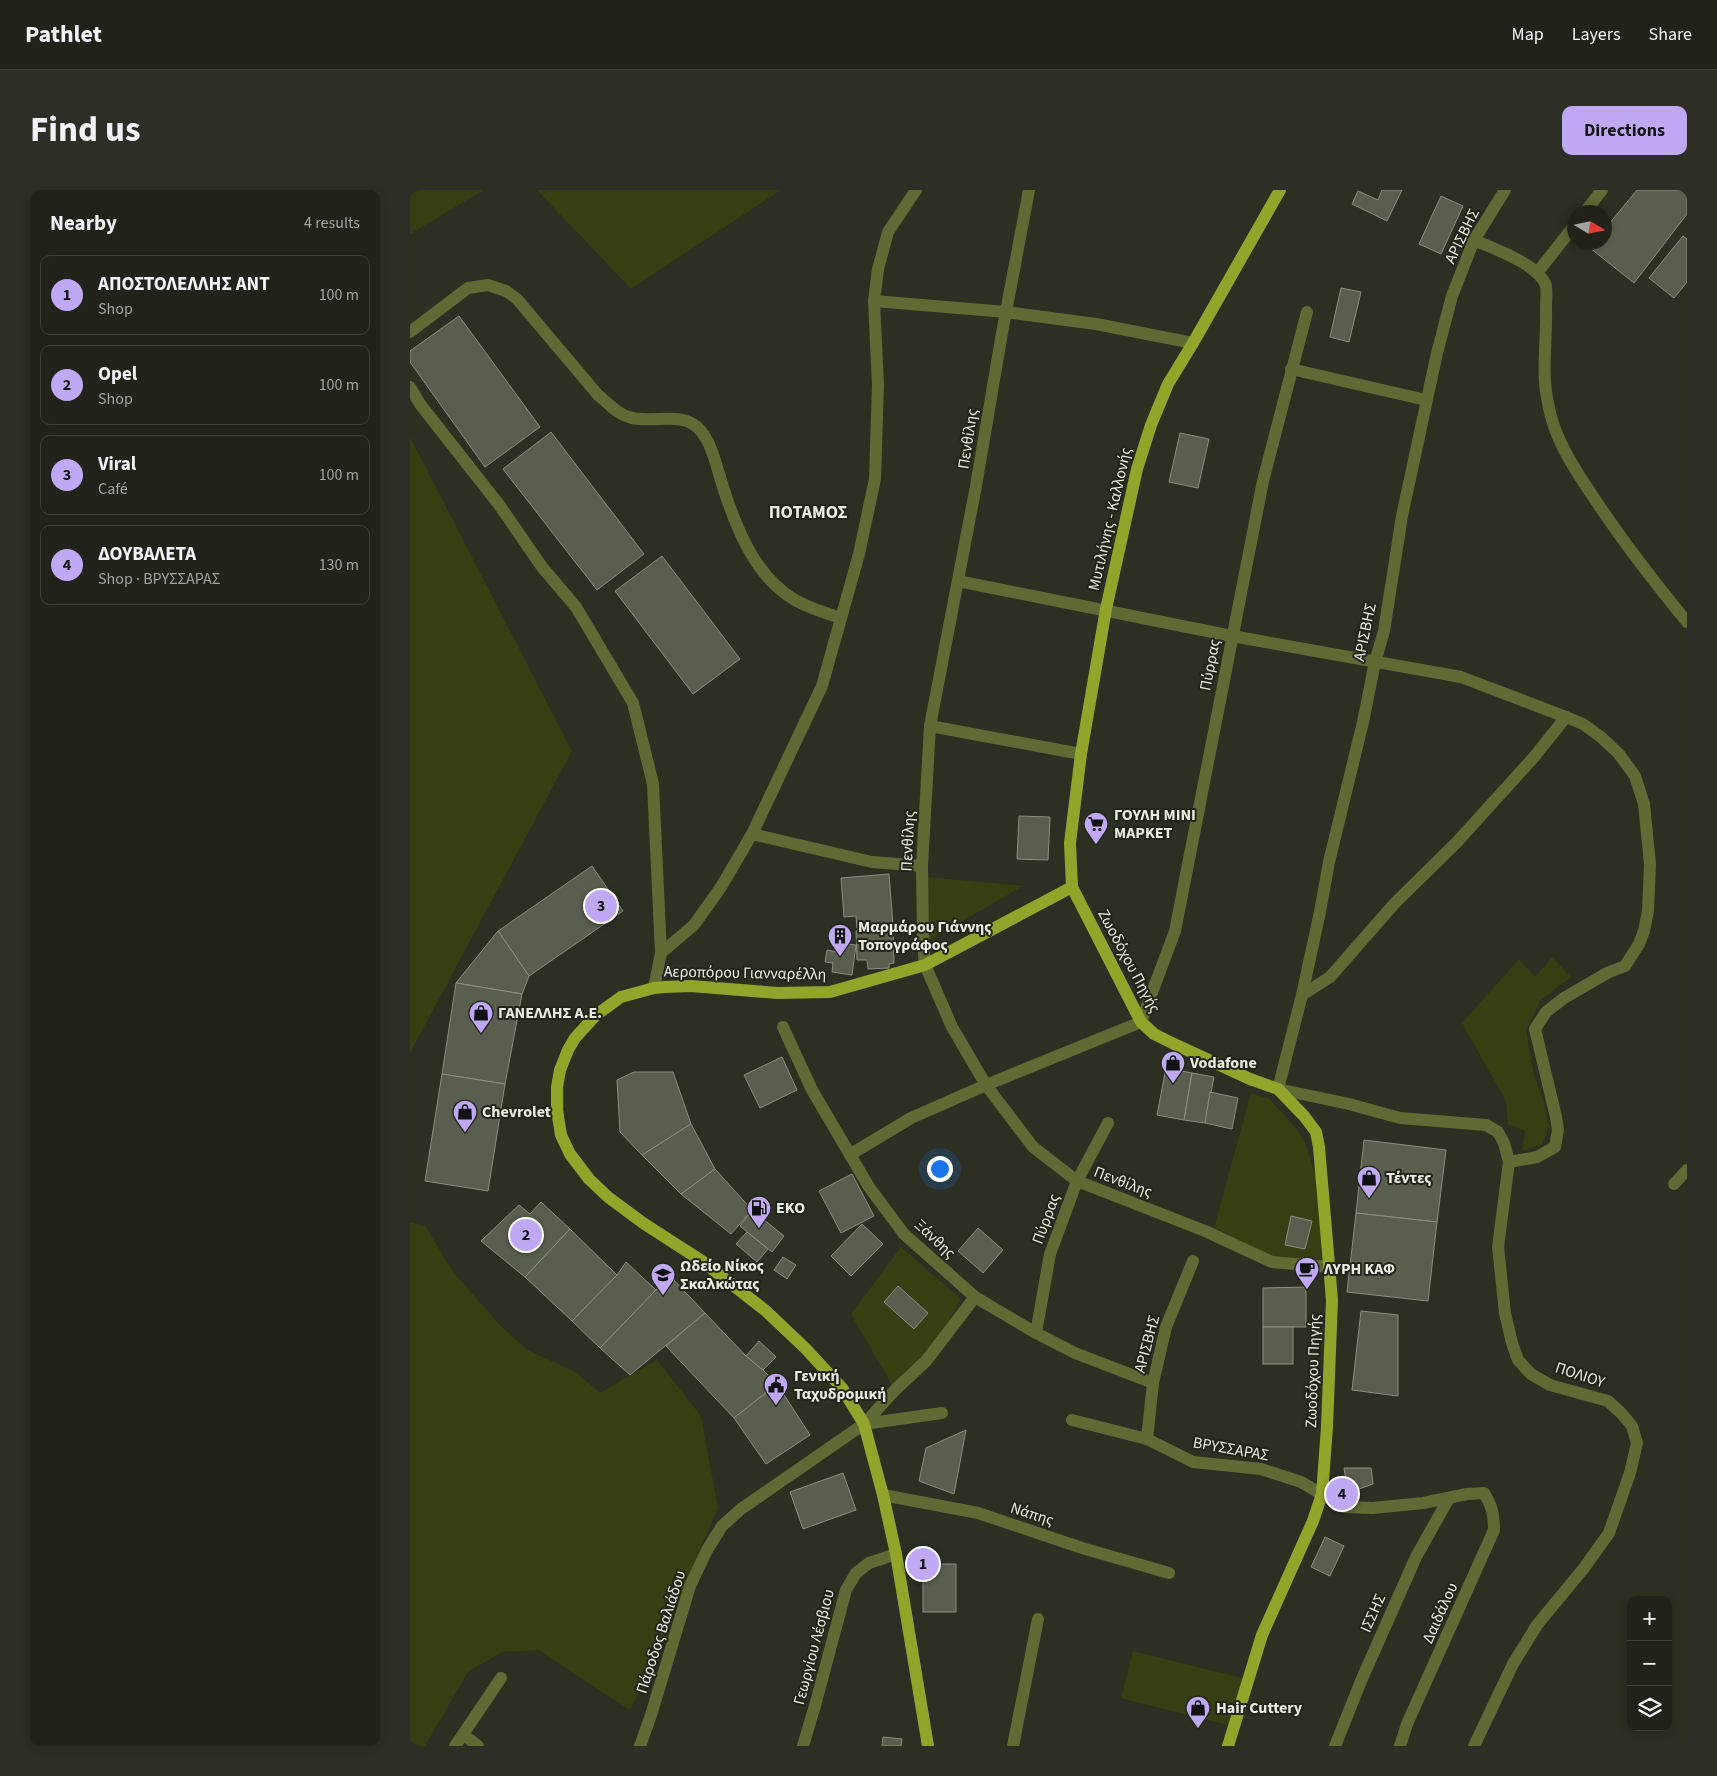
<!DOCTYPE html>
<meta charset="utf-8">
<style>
body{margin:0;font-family:"Source Sans 3",sans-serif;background:#2d2f27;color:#f1f3f6}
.controls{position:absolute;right:15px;bottom:15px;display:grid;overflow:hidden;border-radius:10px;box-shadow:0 2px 8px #0003}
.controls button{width:45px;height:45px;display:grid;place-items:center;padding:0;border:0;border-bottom:1px solid #3e4039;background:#21231a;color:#f1f3f6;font:25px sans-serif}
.compass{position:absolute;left:1157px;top:15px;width:45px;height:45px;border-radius:50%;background:#21231a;box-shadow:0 2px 8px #0003;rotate:100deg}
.you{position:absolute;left:529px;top:978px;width:18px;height:18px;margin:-12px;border:4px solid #fff;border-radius:50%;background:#1a73e8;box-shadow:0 0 0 8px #1a73e833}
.badge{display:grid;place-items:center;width:32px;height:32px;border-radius:50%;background:#bfa9f4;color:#111;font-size:16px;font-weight:700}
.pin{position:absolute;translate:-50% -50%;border:2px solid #fff;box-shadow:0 1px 5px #0006}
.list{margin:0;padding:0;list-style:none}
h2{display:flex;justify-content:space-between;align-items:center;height:65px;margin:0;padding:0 20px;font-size:21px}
h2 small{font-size:16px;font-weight:400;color:#a2a4a2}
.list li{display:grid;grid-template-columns:32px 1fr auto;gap:15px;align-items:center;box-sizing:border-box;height:80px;margin:0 10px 10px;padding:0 10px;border:1px solid #3e4039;border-radius:10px}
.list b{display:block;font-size:19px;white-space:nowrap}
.list p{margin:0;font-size:16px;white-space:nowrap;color:#a2a4a2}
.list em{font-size:16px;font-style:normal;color:#a2a4a2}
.icon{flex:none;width:28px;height:28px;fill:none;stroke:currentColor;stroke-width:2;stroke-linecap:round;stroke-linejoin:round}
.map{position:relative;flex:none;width:1277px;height:1556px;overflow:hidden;border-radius:10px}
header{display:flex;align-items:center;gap:30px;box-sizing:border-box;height:70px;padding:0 25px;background:#21231a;border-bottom:1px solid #3e4039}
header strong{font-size:24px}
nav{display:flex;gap:28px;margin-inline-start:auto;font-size:18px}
.intro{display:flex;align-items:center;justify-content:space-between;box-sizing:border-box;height:120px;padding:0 30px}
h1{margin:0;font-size:35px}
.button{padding:12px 22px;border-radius:10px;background:#bfa9f4;color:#111;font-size:18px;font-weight:700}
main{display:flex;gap:30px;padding:0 30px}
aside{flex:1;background:#21231a;border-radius:10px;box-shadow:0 2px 8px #0003}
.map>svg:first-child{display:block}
</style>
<header>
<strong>Pathlet</strong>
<nav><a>Map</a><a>Layers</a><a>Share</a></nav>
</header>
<div class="intro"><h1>Find us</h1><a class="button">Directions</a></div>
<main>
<aside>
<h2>Nearby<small>4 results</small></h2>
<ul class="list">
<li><span class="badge">1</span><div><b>ΑΠΟΣΤΟΛΕΛΛΗΣ ΑΝΤ</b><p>Shop</p></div><em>100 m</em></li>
<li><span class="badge">2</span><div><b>Opel</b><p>Shop</p></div><em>100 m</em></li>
<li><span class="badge">3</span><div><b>Viral</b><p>Café</p></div><em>100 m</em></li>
<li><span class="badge">4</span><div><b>ΔΟΥΒΑΛΕΤΑ</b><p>Shop · ΒΡΥΣΣΑΡΑΣ</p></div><em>130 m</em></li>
</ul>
</aside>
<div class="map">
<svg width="1277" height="1556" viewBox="0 0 1277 1556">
<rect width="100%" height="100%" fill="#2c2f22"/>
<g fill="#373e11">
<path d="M 0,0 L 74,0 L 0,44 Z"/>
<path d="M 127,0 L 371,0 L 221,99 Z"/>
<path d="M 0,247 L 162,561 L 0,863 Z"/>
<path d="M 517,687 L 613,696 L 518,751 Z"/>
<path d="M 1142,767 L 1161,787 L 1131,810 L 1116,840 L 1124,885 L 1133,910 L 1139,936 L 1132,955 L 1112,961 L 1115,941 L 1098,934 L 1096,911 L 1052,833 L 1109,769 L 1125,787 Z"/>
<path d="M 841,903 L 859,909 L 885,937 L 895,953 L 906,986 L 911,1029 L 912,1073 L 862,1067 L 804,1038 Z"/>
<path d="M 0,1032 L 16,1037 L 43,1082 L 89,1134 L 116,1159 L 167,1183 L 190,1203 L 247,1170 L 291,1226 L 308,1318 L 284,1372 L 237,1489 L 220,1520 L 128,1460 L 92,1462 L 58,1482 L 15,1556 L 0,1556 Z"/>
<path d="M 491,1057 L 551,1109 L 516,1171 L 485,1200 L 441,1124 Z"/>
<path d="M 723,1461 L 833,1488 L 818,1535 L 711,1508 Z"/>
</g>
<g fill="#5a5e4f" stroke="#8c8f80">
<path d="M 972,0 L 992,0 L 977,31 L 942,14 L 948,1 L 968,10 Z"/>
<path d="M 1227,0 L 1277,0 L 1277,24 L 1224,93 L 1180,58 L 1184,52 L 1194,52 L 1194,40 Z"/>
<path d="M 1031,6 L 1053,16 L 1031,64 L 1009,54 Z"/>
<path d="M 1273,46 L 1277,49 L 1277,92 L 1264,108 L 1239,88 Z"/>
<path d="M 931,98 L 951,102 L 939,152 L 920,147 Z"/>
<path d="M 49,126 L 130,237 L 75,277 L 0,172 L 0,161 Z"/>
<path d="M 141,242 L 234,364 L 187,400 L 93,279 Z"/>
<path d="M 770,243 L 799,249 L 788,298 L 759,292 Z"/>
<path d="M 252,366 L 330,469 L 283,504 L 205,401 Z"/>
<path d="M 609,626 L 640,627 L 638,670 L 607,669 Z"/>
<path d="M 182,676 L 213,721 L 119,786 L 88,741 Z"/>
<path d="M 479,684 L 483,735 L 447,738 L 446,726 L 434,727 L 431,688 Z"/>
<path d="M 483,739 L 484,773 L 479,774 L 479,778 L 458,779 L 457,770 L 447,770 L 446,741 Z"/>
<path d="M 88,741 L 119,786 L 112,804 L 46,793 Z"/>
<path d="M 429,753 L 446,755 L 442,785 L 422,782 L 423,773 L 415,772 L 417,760 L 428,762 Z"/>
<path d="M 46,793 L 112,804 L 95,894 L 32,884 Z"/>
<path d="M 372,867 L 387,900 L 350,918 L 334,885 Z"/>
<path d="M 756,878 L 782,883 L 774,930 L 747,925 Z"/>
<path d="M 224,882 L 263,882 L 281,934 L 232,965 L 210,942 L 207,890 Z"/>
<path d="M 782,883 L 804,887 L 795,933 L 774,930 Z"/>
<path d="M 32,884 L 95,894 L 78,1001 L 15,991 Z"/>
<path d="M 800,902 L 828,908 L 822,939 L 795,933 Z"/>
<path d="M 281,934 L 305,979 L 271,1004 L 232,965 Z"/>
<path d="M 954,950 L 1036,960 L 1027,1032 L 946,1023 Z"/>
<path d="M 305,979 L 342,1020 L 321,1044 L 271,1004 Z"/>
<path d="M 442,984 L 464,1026 L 431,1043 L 409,1001 Z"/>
<path d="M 131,1012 L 160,1039 L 115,1087 L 71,1051 L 109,1015 L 120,1024 Z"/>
<path d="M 342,1020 L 374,1046 L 362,1062 L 330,1036 Z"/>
<path d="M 946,1023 L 1027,1032 L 1018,1111 L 937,1102 Z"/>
<path d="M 881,1026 L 902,1031 L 895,1059 L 875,1055 Z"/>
<path d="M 452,1034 L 473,1054 L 441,1086 L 421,1066 Z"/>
<path d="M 568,1038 L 593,1060 L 573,1083 L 548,1061 Z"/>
<path d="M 160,1039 L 207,1085 L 162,1131 L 115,1087 Z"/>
<path d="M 337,1042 L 358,1059 L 347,1072 L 326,1054 Z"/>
<path d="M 373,1067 L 386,1075 L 377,1089 L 364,1080 Z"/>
<path d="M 216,1072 L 246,1100 L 190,1158 L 162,1131 L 207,1085 Z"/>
<path d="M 261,1087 L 295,1123 L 220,1185 L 190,1158 L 246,1100 Z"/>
<path d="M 488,1096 L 518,1123 L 504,1139 L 474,1112 Z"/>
<path d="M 896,1097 L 896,1137 L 853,1137 L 853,1098 Z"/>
<path d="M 951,1121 L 988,1125 L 988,1206 L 942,1200 Z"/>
<path d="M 295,1123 L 336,1166 L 353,1180 L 367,1194 L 324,1228 L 256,1156 Z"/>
<rect x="853" y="1137" width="30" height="37"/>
<path d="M 349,1151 L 366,1167 L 353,1180 L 336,1166 Z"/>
<path d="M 367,1194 L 400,1245 L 356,1274 L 324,1228 Z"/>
<path d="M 556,1240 L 544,1304 L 509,1291 L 516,1258 Z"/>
<path d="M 934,1278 L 961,1278 L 963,1294 L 938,1303 Z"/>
<path d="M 433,1283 L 446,1320 L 393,1339 L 380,1302 Z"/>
<path d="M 915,1347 L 934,1356 L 920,1386 L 901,1377 Z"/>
<rect x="513" y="1374" width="33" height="48"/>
<path d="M 473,1547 L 492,1549 L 491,1556 L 472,1556 Z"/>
</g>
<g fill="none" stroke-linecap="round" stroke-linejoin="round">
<g stroke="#606a35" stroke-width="12">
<path d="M 1175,22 L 1192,0"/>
<path d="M 1127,83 L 1164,36"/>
</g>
<g stroke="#606a35" stroke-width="12">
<path d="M 619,0 L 592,143 L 566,296 L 520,536 L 512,676 L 513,749 L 515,775 L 542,837 L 576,895 L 623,957 L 667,991 L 795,1041 L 862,1072 L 919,1077"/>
<path d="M 1064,50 C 1084,59 1129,74 1136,96 C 1137,103 1136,112 1136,119 C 1137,151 1131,182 1138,213 C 1144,250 1166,281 1186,311 C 1214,353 1245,393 1277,432"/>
<path d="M 464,111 L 596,122 L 686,134 L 783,153"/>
<path d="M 0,142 L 58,98 L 78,95 L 96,101 L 107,109 L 188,205 C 197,212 207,224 219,227 C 241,235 273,219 291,241 C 303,256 307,279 313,297 C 326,338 346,388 385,410 C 399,418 415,423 431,428"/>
<path d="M 881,179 L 1016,210"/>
<path d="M 0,197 L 10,214 L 90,316 L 132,377 L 166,417 L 223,513 L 243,594 L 251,763 L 244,798"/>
<path d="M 548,391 L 822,446 L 1051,487 L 1156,527 L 1173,534 L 1191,547 L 1209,564 L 1225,586 L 1234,614 L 1240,674 L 1238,721 L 1234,741 L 1229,754 L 1215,776 L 1199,782 L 1154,808 L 1136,822 L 1125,839 L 1146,927 L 1148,940 L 1145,957 L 1127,967 L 1099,972"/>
<path d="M 520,536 L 671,564"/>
<path d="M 342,644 L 462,672 L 512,676"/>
<path d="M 251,763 L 284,735 L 311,697 L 342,644 L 412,496 L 449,364 L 465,289 L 468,195 L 464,111 L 468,79 L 478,42 L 506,0"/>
<path d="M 892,805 L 920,787 L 985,713 L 1047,652 L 1124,567 L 1156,527"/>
<path d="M 373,837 L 402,900 L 459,997 L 494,1044 L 565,1107 L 626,1143 L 665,1163 L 743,1193"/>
<path d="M 441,964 L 501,928 L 576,895 L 731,832 L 765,741 L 853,291 L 897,122"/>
<path d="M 1264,994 L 1277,980"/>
<path d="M 626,1143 L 640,1064 L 667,991 L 698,933"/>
<path d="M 662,1230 L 737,1249 L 783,1272 L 851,1279 L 891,1292 L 934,1317 L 963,1318 L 1013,1313 L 1057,1304 L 1074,1303 C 1082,1316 1084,1325 1084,1340 L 997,1534 L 990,1556"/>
<path d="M 454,1234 L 532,1223"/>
<path d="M 737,1249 L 743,1193 L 756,1137 L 783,1071"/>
<path d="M 473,1305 L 568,1323 L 672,1358 L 759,1383"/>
<path d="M 54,1545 L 68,1556"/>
<path d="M 45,1556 L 91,1488"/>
<path d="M 230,1556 L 241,1525 L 280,1396 L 297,1360 L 312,1336 L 331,1319 L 454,1234 L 485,1200 L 516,1171 L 565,1107"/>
<path d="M 393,1556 L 406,1512 L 436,1400 L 446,1383 L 459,1373 L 486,1364"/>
<path d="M 603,1556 L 628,1429"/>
<path d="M 925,1556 L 951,1491 L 1006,1367 L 1039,1308"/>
<path d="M 1064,1556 L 1103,1474 L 1127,1435 L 1174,1378 L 1199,1343 L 1220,1283 L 1227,1253 L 1222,1236 L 1212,1224 L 1198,1211 L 1140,1195 L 1121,1184 L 1108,1170 L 1102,1153 L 1095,1123 L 1088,1057 L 1099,972 L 1094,953 L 1088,942 L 1076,935 L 990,928 L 939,914 L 868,899 L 892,805 L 910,722 L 919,672 L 953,532 L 965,472 L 974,441 L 992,326 L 1027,163 L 1042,106 L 1064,50 L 1095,0"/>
</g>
<g stroke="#93a42a" stroke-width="12">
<path d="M 518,1556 L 486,1364 L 473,1305 L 454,1234 L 432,1198 L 395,1158 L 356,1121 L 292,1071 L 233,1033 L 198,1007 L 179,989 L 160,964 L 151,945 L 147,920 L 147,897 L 150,880 L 158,860 L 165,848 L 186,825 L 211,807 L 244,798 L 255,797 L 281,796 L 368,803 L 420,802 L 515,775 L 662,697"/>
<path d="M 818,1556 L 852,1445 L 903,1331 L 912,1304 L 917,1237 L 922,1110 L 909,957 L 906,942 L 894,926 L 868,899 L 840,889 L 764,854 L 744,844 L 731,832 L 662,697 L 660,653 L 671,564 L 696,419 L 727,279 L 741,235 L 758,194 L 783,153 L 870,0"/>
</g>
</g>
<defs>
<symbol id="supermarket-pin" viewBox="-11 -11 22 30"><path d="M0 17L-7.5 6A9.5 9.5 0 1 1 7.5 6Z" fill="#bfa9f4" stroke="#222518"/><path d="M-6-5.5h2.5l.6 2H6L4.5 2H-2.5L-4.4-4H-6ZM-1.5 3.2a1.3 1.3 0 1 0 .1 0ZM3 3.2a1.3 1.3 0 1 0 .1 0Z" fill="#111"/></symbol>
<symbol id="building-pin" viewBox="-11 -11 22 30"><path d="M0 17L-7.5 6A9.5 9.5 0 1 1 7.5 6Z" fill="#bfa9f4" stroke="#222518"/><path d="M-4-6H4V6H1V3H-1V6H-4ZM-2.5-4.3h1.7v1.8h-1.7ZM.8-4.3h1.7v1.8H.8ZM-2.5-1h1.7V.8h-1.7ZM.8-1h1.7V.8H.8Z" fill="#111"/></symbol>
<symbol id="shop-pin" viewBox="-11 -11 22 30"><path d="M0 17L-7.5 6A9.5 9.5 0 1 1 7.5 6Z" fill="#bfa9f4" stroke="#222518"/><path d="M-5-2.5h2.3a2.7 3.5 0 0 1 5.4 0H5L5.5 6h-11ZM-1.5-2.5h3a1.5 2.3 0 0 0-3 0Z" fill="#111"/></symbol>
<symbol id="fuel-pin" viewBox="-11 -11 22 30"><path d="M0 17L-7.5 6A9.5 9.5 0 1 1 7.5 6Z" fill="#bfa9f4" stroke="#222518"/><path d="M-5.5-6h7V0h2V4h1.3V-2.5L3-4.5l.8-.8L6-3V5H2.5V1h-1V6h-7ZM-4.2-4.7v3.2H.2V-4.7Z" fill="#111"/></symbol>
<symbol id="cafe-pin" viewBox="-11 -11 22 30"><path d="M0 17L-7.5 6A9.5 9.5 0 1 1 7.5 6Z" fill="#bfa9f4" stroke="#222518"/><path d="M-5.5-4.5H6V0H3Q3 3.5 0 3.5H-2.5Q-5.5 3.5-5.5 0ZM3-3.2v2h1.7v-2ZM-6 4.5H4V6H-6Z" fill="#111"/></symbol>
<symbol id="school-pin" viewBox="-11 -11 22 30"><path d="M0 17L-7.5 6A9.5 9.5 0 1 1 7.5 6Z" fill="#bfa9f4" stroke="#222518"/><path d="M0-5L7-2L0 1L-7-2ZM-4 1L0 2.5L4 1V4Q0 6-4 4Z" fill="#111"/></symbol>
<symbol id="civic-pin" viewBox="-11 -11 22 30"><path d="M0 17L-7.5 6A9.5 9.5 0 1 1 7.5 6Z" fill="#bfa9f4" stroke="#222518"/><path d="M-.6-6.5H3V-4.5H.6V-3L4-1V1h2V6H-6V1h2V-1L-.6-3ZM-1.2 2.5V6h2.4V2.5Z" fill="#111"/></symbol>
</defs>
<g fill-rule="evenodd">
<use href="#supermarket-pin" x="672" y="620" width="28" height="38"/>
<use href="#building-pin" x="416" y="732" width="28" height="38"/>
<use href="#shop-pin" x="57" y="809" width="28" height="38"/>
<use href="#shop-pin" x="749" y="859" width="28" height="38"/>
<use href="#shop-pin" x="41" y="908" width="28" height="38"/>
<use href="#shop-pin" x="945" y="974" width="28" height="38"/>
<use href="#fuel-pin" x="335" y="1004" width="28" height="38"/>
<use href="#cafe-pin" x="883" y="1065" width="28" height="38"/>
<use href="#school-pin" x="239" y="1071" width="28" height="38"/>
<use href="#civic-pin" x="352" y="1181" width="28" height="38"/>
<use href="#shop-pin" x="774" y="1504" width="28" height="38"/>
</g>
<g text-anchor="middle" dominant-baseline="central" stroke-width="4" stroke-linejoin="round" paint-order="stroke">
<g font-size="16" fill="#eaece3" stroke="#222518">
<text transform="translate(1052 46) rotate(-64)">ΑΡΙΣΒΗΣ</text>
<text transform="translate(558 249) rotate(-81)">Πενθίλης</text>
<text transform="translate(700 329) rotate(-77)">Μυτιλήνης - Καλλονής</text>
<text transform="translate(955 442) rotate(-78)">ΑΡΙΣΒΗΣ</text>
<text transform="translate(800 475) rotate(-79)">Πύρρας</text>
<text transform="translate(498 651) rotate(-87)">Πενθίλης</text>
<text transform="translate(719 771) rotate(62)">Ζωοδόχου Πηγής</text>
<text transform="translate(335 783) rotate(1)">Αεροπόρου Γιανναρέλλη</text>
<text transform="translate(713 992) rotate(21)">Πενθίλης</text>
<text transform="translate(636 1029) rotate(-70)">Πύρρας</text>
<text transform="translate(525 1049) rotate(43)">Ξάνθης</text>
<text transform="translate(737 1154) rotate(-75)">ΑΡΙΣΒΗΣ</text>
<text transform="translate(903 1181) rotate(-88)">Ζωοδόχου Πηγής</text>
<text transform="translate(1170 1185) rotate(18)">ΠΟΛΙΟΥ</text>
<text transform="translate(821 1259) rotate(10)">ΒΡΥΣΣΑΡΑΣ</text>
<text transform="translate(622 1324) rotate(18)">Νάπης</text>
<text transform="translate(963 1423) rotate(-66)">ΙΣΣΗΣ</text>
<text transform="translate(1030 1423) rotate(-66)">Δαιδάλου</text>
<text transform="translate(251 1442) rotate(-72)">Πάροδος Βαλιάδου</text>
<text transform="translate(404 1457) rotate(-75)">Γεωργίου Λέσβιου</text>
</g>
<g font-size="16" font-weight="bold" fill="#eaece3" stroke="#222518" text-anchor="start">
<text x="704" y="625">ΓΟΥΛΗ ΜΙΝΙ<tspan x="704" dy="18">ΜΑΡΚΕΤ</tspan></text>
<text x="448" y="737">Μαρμάρου Γιάννης<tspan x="448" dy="18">Τοπογράφος</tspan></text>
<text x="88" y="823">ΓΑΝΕΛΛΗΣ Α.Ε.</text>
<text x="780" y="873">Vodafone</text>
<text x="72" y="922">Chevrolet</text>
<text x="976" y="988">Τέντες</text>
<text x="366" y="1018">EKO</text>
<text x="270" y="1076">Ωδείο Νίκος<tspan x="270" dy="18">Σκαλκώτας</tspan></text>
<text x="914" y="1079">ΛΥΡΗ ΚΑΦ</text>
<text x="384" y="1186">Γενική<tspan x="384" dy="18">Ταχυδρομική</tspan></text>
<text x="806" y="1518">Hair Cuttery</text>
</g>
<g font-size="18" font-weight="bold" fill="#eaece3" stroke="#222518">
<text x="398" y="322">ΠΟΤΑΜΟΣ</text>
</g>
</g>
</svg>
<div class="controls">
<button>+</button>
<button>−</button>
<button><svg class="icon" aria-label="layers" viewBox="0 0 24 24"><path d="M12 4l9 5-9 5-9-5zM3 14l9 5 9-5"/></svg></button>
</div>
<svg class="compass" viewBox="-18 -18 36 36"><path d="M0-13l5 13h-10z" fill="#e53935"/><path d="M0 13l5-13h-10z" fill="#a2a4a2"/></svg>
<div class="you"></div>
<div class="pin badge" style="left:513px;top:1374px">1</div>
<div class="pin badge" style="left:116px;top:1045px">2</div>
<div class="pin badge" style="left:191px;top:716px">3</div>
<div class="pin badge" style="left:932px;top:1304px">4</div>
</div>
</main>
